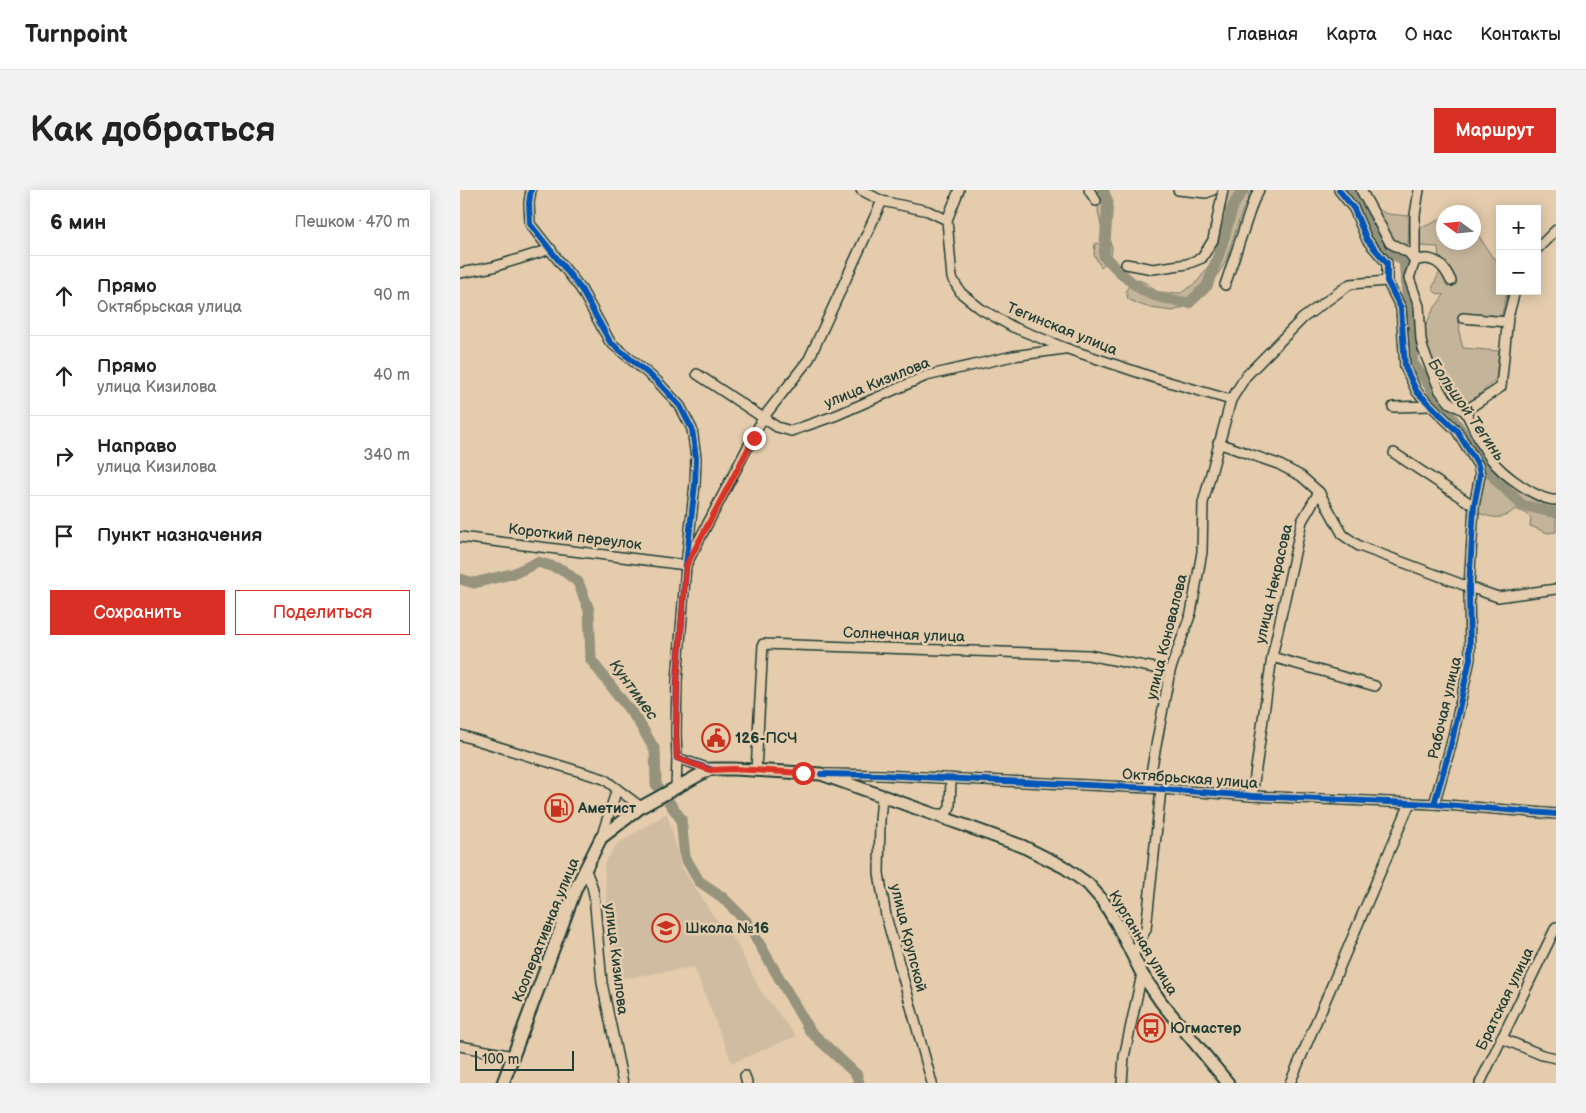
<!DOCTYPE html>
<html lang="ru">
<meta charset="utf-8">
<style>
body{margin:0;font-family:"Balsamiq Sans",sans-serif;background:#f2f2f2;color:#222}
.controls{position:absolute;right:15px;top:15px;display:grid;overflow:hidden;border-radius:0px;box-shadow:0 2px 12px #0003}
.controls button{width:45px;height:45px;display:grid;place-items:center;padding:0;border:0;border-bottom:1px solid #e0e0e0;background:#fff;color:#222;font:25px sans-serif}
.compass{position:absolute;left:976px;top:15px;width:45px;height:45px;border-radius:50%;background:#fff;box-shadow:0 2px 12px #0003;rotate:285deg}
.scale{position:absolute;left:15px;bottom:12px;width:99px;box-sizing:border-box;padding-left:5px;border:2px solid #1f3d34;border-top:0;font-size:14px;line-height:18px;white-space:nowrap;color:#1f3d34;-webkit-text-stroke:4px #e4ccad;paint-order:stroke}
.stop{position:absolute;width:15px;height:15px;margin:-11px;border:4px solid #d93025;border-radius:50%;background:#fff}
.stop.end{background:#d93025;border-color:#fff;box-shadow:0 1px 5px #0008}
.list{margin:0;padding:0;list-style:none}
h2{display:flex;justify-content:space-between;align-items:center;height:65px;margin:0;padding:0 20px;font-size:21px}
h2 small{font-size:16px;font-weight:400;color:#767676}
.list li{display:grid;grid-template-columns:32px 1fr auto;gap:15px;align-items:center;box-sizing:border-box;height:80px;padding:0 20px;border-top:1px solid #e0e0e0}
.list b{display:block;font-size:19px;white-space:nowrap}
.list p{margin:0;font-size:16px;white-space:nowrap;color:#767676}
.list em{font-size:16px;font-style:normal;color:#767676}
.actions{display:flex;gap:10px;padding:15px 20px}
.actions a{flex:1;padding:11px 0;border:1px solid #d93025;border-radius:0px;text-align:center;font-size:18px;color:#d93025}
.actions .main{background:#d93025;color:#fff}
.icon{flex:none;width:28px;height:28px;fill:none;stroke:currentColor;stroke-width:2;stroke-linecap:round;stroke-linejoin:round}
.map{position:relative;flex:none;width:1096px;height:893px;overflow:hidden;border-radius:0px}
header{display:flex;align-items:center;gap:30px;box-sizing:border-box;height:70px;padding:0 25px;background:#fff;border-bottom:1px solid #e0e0e0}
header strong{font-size:24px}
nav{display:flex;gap:28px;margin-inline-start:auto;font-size:18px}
.intro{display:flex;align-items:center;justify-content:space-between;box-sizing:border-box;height:120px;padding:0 30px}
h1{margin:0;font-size:35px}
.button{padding:12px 22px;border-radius:0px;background:#d93025;color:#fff;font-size:18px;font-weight:700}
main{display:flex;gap:30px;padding:0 30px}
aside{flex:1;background:#fff;border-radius:0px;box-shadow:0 2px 12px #0003}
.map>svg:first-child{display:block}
</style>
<header>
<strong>Turnpoint</strong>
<nav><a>Главная</a><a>Карта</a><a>О нас</a><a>Контакты</a></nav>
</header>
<div class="intro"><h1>Как добраться</h1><a class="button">Маршрут</a></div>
<main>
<aside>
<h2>6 мин<small>Пешком · 470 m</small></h2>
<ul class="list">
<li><svg class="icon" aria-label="ahead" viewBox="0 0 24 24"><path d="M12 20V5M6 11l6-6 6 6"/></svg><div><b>Прямо</b><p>Октябрьская улица</p></div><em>90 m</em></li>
<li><svg class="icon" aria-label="ahead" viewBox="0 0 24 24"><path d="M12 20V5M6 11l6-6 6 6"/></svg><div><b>Прямо</b><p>улица Кизилова</p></div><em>40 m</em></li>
<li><svg class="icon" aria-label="right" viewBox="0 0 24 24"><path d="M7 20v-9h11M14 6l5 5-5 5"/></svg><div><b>Направо</b><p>улица Кизилова</p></div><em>340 m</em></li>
<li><svg class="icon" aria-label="arrive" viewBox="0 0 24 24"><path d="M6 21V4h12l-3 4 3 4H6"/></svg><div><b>Пункт назначения</b></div></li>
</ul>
<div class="actions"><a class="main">Сохранить</a><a>Поделиться</a></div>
</aside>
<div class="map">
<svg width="1096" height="893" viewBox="0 0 1096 893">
<rect width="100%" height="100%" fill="#e4ccad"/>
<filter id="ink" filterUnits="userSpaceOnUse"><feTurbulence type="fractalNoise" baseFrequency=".02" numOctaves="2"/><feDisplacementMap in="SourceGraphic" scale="10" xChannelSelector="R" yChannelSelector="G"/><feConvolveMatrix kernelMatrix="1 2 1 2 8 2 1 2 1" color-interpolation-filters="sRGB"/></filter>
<g filter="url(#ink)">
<path fill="#d0bda1" d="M 207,623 L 221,676 L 252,724 L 276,752 L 300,800 L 336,846 L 272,873 L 234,777 L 153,790 L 144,674 L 156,655 Z"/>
<g fill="#c4b49a" stroke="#727867">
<path d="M 637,0 L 648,0 L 646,42 L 652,57 L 651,68 L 641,77 L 634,65 L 635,53 L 640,54 L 643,45 L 638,21 L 639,4 Z"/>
<path d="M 767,0 L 789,0 L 789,9 L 783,19 L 765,73 L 746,103 L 732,114 L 713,121 L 691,118 L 678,114 L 668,109 L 666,101 L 669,95 L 676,89 L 688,94 L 697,102 L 721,103 L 738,91 L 754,68 L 761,64 L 769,48 L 770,36 L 765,21 L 765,13 Z"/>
<path d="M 916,19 L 928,24 L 949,26 L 948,54 L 945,57 L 931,49 Z"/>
<path d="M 983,26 L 984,52 L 1014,52 L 1014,38 L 1032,67 L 1040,72 L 1040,101 L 1048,101 L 1041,127 L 999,124 L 1000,147 L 1003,158 L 1039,161 L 1036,189 L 1010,213 L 998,215 L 985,206 L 966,162 L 964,139 L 973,120 L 984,105 L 976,103 L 972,99 L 980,81 L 978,57 L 961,56 L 958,52 L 958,40 C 967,34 975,34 983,26 Z"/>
<path d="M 1031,270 L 1060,296 L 1096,310 L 1096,342 L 1088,343 L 1070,336 L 1071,328 L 1066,323 L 1055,319 C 1042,331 1034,328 1018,323 L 1014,316 L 1018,275 Z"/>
</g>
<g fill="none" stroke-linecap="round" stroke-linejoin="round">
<g stroke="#96937d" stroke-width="11">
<path d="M 643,0 L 648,12 L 644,66 C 657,79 670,93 686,102 C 699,109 715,110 729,113 L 747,96 L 760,61 L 773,16 L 783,0"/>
<path d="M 890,0 L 904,18 L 923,59 L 944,70 L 953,173 L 1036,290 L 1062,315 L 1096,323"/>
<path d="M 0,389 L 14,393 L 55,383 L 78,372 L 103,380 L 118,392 L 129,420 L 131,470 L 178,531 L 195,560 L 196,594 L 221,629 L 225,667 L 239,691 L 262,707 L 286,731 L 350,841 L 397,885 L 399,893"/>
</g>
<defs>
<g id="minor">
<path d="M 71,0 L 69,13 L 70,34 L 121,99 L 150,152 L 197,191 L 220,216 L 232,239 L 236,268 L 235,294 L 226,375 L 217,491 L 216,543 L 217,568 L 250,579"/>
<path d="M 401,0 L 422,11 L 468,21 L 487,30 L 492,88 L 501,103 L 521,119 L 553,137 L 605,158 L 695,188 L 771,210"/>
<path d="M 629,0 L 636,11"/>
<path d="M 718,0 L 746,3 L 753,0"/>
<path d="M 879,0 L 894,19 L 907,50 L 927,73 L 927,91 L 941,118 L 945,177 L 957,202 L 997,241 L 1018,275 L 1020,285 L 1014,316 L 1009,397 L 1010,469 L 991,555 L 974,614"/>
<path d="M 901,0 L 930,53 L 949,63 L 955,71 L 955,25 L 959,0"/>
<path d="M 487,30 L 499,0"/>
<path d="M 1077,59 L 1096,40"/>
<path d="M 666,74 L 693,79 L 727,74 L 742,68 L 753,50 L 763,0"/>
<path d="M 0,83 L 33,77 L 91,59"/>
<path d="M 991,91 C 984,75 973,64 955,71 L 949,88 L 959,116 L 961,150 L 963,159 L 980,201 L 990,213 L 1005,221 L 1041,197 L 1048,127 L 1055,101"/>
<path d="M 765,95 L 793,12 L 799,0"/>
<path d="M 1003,128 L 1047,132"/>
<path d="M 237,184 L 317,237 L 331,241 L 377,225 L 466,186 L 553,166 L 604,159"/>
<path d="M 933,217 L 971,216"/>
<path d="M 1005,221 C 1013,236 1021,255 1031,269 C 1042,284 1077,310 1096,310"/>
<path d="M 758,253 L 818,274 L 841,286 L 859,302 L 883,345 L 899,356 L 1009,397 L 1038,407 L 1096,399"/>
<path d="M 934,263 L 1014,316"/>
<path d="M 0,347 L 226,375 L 303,228 L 349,169 L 422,11"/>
<path d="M 812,467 L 915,496"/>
<path d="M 0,545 L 144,589 L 181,617"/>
<path d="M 296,581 L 303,454 L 628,465 L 710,481"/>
<path d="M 367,584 L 421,585 L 689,598 L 792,606 L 974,614 L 1096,624"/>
<path d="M 216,598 L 217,568"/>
<path d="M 689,598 L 692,577 L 710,481 L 731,423 L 742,362 L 743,313 L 771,210 L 786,186 L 843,128 L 890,94 L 927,91"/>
<path d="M 792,606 L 812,467 L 842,331 L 859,302"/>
<path d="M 422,607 L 420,630 L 419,683 L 426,726 L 472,893"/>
<path d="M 475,624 L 486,624 L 490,617 L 491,589"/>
<path d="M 141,648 L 157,599"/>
<path d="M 125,678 L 132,696 L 134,705 L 142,793 L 163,893"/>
<path d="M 673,765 L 686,739 L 701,599"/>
<path d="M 1041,848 L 1082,865 L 1096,868"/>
<path d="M 0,856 L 53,866"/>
<path d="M 285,886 L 287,893"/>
<path d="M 662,893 L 664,867 L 682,784"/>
<path d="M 830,893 L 950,613"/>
<path d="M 1020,893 L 1096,737"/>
</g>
<path id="major" d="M 43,893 L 116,698 L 141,648 L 181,617 L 250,579 L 274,579 L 361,584 L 562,656 L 604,677 L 628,694 L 643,711 L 657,734 L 682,784 L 701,812 L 768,893"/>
</defs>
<use href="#minor" stroke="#1f3d34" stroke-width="12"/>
<use href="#major" stroke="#1f3d34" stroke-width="15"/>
<use href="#minor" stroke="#e4ccad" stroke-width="9"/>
<use href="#major" stroke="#e4ccad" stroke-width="11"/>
<defs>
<g id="cycleway">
<path d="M 71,0 L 69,13 L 70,34 L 121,99 L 150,152 L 197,191 L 220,216 L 232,239 L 236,268 L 235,294 L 226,375 L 217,491 L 216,543 L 217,568 L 250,579"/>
<path d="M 879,0 L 894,19 L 907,50 L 927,73 L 927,91 L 941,118 L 945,177 L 957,202 L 997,241 L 1018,275 L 1020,285 L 1014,316 L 1009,397 L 1010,469 L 991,555 L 974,614"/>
<path d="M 361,584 L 421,585 L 689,598 L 792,606 L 974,614 L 1096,624"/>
</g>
</defs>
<use href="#cycleway" stroke="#e4ccad" stroke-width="9"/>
<use href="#cycleway" stroke="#0057b8" stroke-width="6"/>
</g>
</g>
<g fill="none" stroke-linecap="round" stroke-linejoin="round" filter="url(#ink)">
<path stroke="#d93025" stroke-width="6" d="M 294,248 L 226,376 L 217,491 L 216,543 L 217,568 L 250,580 L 274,579 L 343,583"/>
</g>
<defs>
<symbol id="civic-ring" viewBox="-11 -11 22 22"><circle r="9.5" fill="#e4ccad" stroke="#c8321e" stroke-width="1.5"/><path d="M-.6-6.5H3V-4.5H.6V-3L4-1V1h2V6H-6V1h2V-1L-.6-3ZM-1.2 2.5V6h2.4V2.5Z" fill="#c8321e"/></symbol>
<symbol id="fuel-ring" viewBox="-11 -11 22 22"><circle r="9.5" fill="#e4ccad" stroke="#c8321e" stroke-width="1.5"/><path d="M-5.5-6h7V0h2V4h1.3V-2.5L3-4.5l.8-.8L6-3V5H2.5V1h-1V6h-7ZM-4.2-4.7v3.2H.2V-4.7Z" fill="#c8321e"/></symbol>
<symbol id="school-ring" viewBox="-11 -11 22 22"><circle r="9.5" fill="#e4ccad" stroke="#c8321e" stroke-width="1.5"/><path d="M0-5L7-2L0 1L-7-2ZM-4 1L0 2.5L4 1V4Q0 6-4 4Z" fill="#c8321e"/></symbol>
<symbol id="bus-ring" viewBox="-11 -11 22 22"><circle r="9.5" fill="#e4ccad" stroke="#c8321e" stroke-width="1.5"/><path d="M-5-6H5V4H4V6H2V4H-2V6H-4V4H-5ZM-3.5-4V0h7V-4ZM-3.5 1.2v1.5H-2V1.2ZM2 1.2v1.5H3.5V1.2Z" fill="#c8321e"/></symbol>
</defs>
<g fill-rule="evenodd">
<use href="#civic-ring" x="240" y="532" width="32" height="32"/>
<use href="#fuel-ring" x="83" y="602" width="32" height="32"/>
<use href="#school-ring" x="190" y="722" width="32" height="32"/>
<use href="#bus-ring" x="675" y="822" width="32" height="32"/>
</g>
<g text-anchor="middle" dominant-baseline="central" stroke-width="5" stroke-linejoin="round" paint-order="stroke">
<g font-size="15" fill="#1f3d34" stroke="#e4ccad">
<text transform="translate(602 139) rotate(22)">Тегинская улица</text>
<text transform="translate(417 193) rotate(-22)">улица Кизилова</text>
<text transform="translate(115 347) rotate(7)">Короткий переулок</text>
<text transform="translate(814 394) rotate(-77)">улица Некрасова</text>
<text transform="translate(444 445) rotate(2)">Солнечная улица</text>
<text transform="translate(707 447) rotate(-76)">улица Коновалова</text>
<text transform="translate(985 518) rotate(-77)">Рабочая улица</text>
<text transform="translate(730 589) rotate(4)">Октябрьская улица</text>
<text transform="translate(86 740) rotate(-68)">Кооперативная улица</text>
<text transform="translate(448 748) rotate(76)">улица Крупской</text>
<text transform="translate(683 753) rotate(59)">Курганная улица</text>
<text transform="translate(156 769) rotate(83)">улица Кизилова</text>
<text transform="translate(1045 809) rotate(-64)">Братская улица</text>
</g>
<g font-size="15" font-weight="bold" fill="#1f3d34" stroke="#e4ccad" text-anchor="start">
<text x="275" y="548">126-ПСЧ</text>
<text x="118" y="618">Аметист</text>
<text x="225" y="738">Школа №16</text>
<text x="710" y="838">Югмастер</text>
</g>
<g font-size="16" font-style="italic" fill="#2b463b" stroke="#e4ccad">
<text transform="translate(1006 220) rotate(55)">Большой Тегинь</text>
<text transform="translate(173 500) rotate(54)">Кунтимес</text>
</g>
</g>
</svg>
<div class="controls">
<button>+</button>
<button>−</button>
</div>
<svg class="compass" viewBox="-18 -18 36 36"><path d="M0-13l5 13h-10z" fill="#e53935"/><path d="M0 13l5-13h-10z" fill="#767676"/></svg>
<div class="scale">100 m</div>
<div class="stop" style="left:343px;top:583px"></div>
<div class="stop end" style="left:294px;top:248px"></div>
</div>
</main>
